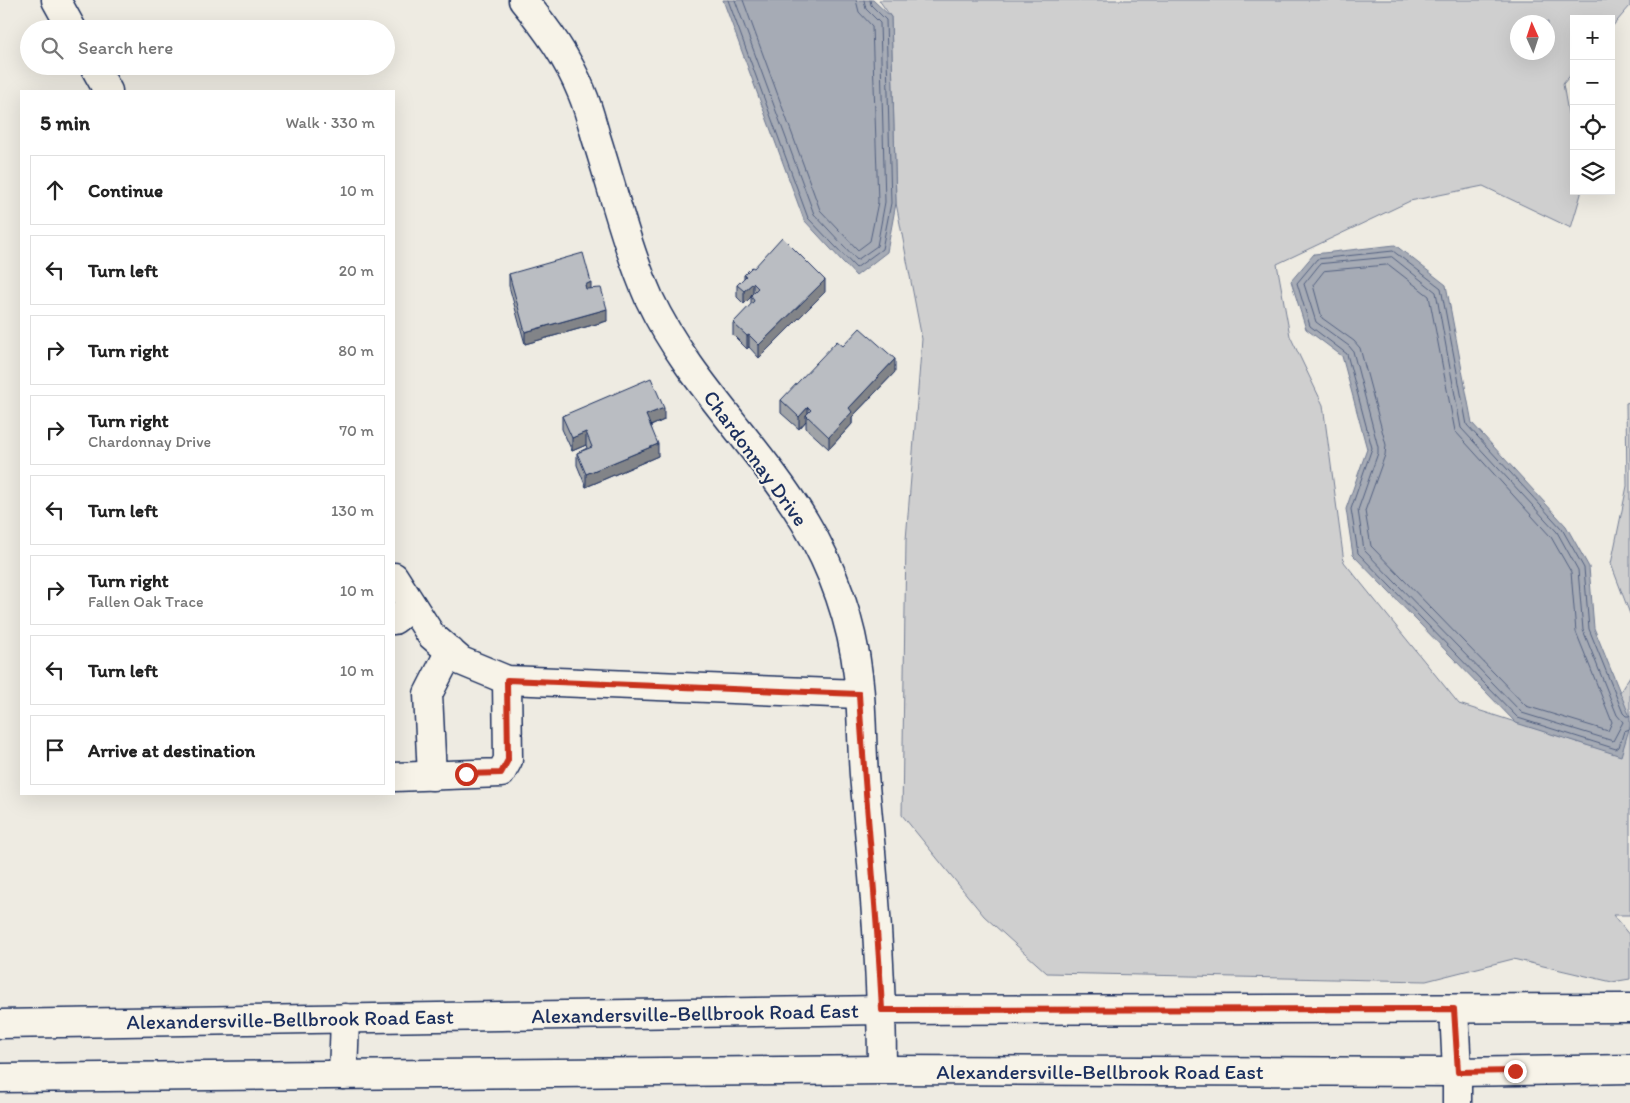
<!DOCTYPE html>
<meta charset="utf-8">
<style>
body{margin:0;font-family:Itim,sans-serif;background:#f6f6f6;color:#222}
.controls{position:absolute;right:15px;top:15px;display:grid;overflow:hidden;border-radius:0px;box-shadow:0 5px 20px #0002}
.controls button{width:45px;height:45px;display:grid;place-items:center;padding:0;border:0;border-bottom:1px solid #e0e0e0;background:#fff;color:#222;font:25px sans-serif}
.compass{position:absolute;left:1510px;top:15px;width:45px;height:45px;border-radius:50%;background:#fff;box-shadow:0 5px 20px #0002;rotate:357deg}
.stop{position:absolute;width:15px;height:15px;margin:-11px;border:4px solid #c8321e;border-radius:50%;background:#fff}
.stop.end{background:#c8321e;border-color:#fff;box-shadow:0 1px 5px #0008}
.list{margin:0;padding:0;list-style:none}
h2{display:flex;justify-content:space-between;align-items:center;height:65px;margin:0;padding:0 20px;font-size:21px}
h2 small{font-size:16px;font-weight:400;color:#767676}
.list li{display:grid;grid-template-columns:32px 1fr auto;gap:15px;align-items:center;box-sizing:border-box;height:70px;margin:0 10px 10px;padding:0 10px;border:1px solid #e0e0e0;border-radius:0px}
.list b{display:block;font-size:19px;white-space:nowrap}
.list p{margin:0;font-size:16px;white-space:nowrap;color:#767676}
.list em{font-size:16px;font-style:normal;color:#767676}
.icon{flex:none;width:28px;height:28px;fill:none;stroke:currentColor;stroke-width:2;stroke-linecap:round;stroke-linejoin:round}
.map{position:relative;flex:none;width:1630px;height:1103px;overflow:hidden}
.search{position:absolute;background:#fff;box-shadow:0 5px 20px #0002;left:20px;top:20px;width:375px;height:55px;display:flex;align-items:center;gap:12px;box-sizing:border-box;padding:0 18px;border-radius:28px;color:#767676;font-size:19px}
.panel{position:absolute;background:#fff;box-shadow:0 5px 20px #0002;left:20px;top:90px;width:375px;height:705px;border-radius:0px}
.map>svg:first-child{display:block}
</style>
<div class="map">
<svg width="1630" height="1103" viewBox="0 0 1630 1103">
<rect width="100%" height="100%" fill="#eeebe2"/>
<filter id="ink" filterUnits="userSpaceOnUse"><feTurbulence type="fractalNoise" baseFrequency=".02" numOctaves="2"/><feDisplacementMap in="SourceGraphic" scale="10" xChannelSelector="R" yChannelSelector="G"/><feConvolveMatrix kernelMatrix="1 2 1 2 8 2 1 2 1" color-interpolation-filters="sRGB"/></filter>
<g filter="url(#ink)">
<g fill="#cfcfcf" stroke="#757f96" fill-rule="evenodd">
<path d="M 879,0 L 1630,0 L 1630,6 L 1611,28 L 1611,19 L 1574,19 L 1574,71 L 1563,84 L 1574,147 L 1574,191 L 1581,191 L 1581,194 L 1571,228 L 1483,186 L 1410,201 L 1277,264 L 1290,336 L 1323,405 L 1344,562 L 1459,704 L 1587,745 L 1630,676 L 1630,915 L 1613,915 L 1630,936 L 1630,979 L 1612,982 L 1513,959 L 1426,981 L 1047,973 L 984,916 L 902,815 L 906,540 L 922,339 L 896,203 L 891,17 ZM 1518,22 L 1548,22 L 1548,52 L 1518,52 Z"/>
<path d="M 1630,402 L 1630,614 L 1611,564 L 1627,486 L 1626,403 Z"/>
</g>
<g fill="#a6abb5" stroke="#6e7992">
<path d="M 723,0 L 873,0 L 891,17 L 896,203 L 887,252 L 856,276 L 804,220 Z"/>
<path d="M 1395,245 L 1446,285 L 1472,423 L 1566,526 L 1589,567 L 1594,628 L 1630,717 L 1630,726 L 1621,756 L 1516,723 L 1353,555 L 1346,509 L 1367,449 L 1342,356 L 1306,329 L 1291,281 L 1314,254 Z"/>
</g>
<g fill="none" stroke-linecap="round" stroke-linejoin="round">
<g stroke="#536181" stroke-width="1">
<path d="M 728,0 L 808,218 L 856,268 L 882,249 L 891,203 L 886,20 L 871,5 L 870,0"/>
<path d="M 735,0 L 814,214 L 857,260 L 877,246 L 885,202 L 880,23 L 866,9 L 864,0"/>
<path d="M 743,0 L 820,210 L 858,250 L 870,241 L 878,202 L 872,26 L 859,12 L 856,0"/>
<path d="M 1392,257 L 1436,292 L 1461,428 L 1557,532 L 1578,570 L 1583,630 L 1617,715 L 1623,722 L 1613,741 L 1522,713 L 1364,550 L 1358,510 L 1378,453 L 1378,447 L 1353,351 L 1349,346 L 1316,322 L 1304,284 L 1320,264 Z"/>
<path d="M 1389,265 L 1429,296 L 1455,431 L 1551,537 L 1571,572 L 1576,632 L 1612,722 L 1608,731 L 1526,706 L 1371,546 L 1365,511 L 1385,455 L 1386,445 L 1360,348 L 1354,341 L 1322,318 L 1313,285 L 1324,271 Z"/>
<path d="M 1630,716 L 1626,716 L 1623,713 L 1589,629 L 1584,568 L 1562,529 L 1467,425 L 1441,288 L 1393,251 L 1317,259 L 1297,283 L 1310,326 L 1347,354 L 1372,448 L 1351,509 L 1358,553 L 1518,718 L 1616,749 L 1619,747 L 1624,731 L 1630,729"/>
</g>
<defs>
<g id="minor">
<path d="M 56,0 L 72,29"/>
<path d="M 523,0 C 547,29 568,58 582,93 C 588,107 592,123 596,137 C 613,190 627,248 649,298 C 688,381 758,444 805,522 C 833,568 852,622 858,675 C 863,712 861,749 865,786 C 874,880 882,975 882,1070"/>
<path d="M 94,66 L 108,91"/>
<path d="M 394,577 L 431,635 L 461,661 L 507,680 L 859,694"/>
<path d="M 394,620 L 412,606"/>
<path d="M 432,776 L 428,694 L 450,651"/>
<path d="M 394,777 L 501,773 L 508,760 L 507,680"/>
<path d="M 1454,1009 L 1457,1072 L 1457,1103"/>
</g>
<g id="major">
<path d="M 0,1024 L 882,1010 L 1630,1008"/>
<path d="M 343,1075 L 345,1018"/>
<path d="M 0,1078 L 882,1070 L 1457,1072 L 1630,1069"/>
</g>
</defs>
<use href="#minor" stroke="#1b2f5e" stroke-width="31"/>
<use href="#major" stroke="#1b2f5e" stroke-width="31"/>
<use href="#minor" stroke="#f7f3e8" stroke-width="28"/>
<use href="#major" stroke="#f7f3e8" stroke-width="28"/>
</g>
<g fill="#a0a3a7" stroke="#1b2f5e">
<path d="M 754,268 L 825,292 L 759,358 L 749,347 L 747,349 L 733,335 L 733,323 L 751,305 L 751,297 L 744,304 L 737,297 L 737,285 L 744,278 L 744,275 Z"/>
<path d="M 509,274 L 591,289 L 607,321 L 525,344 L 509,286 Z"/>
<path d="M 843,346 L 895,372 L 852,417 L 852,424 L 829,449 L 806,428 L 806,421 L 799,429 L 781,413 L 781,400 Z"/>
<path d="M 562,416 L 664,420 L 651,426 L 658,456 L 586,487 L 577,465 L 577,453 L 587,448 L 586,445 L 572,451 L 562,429 Z"/>
</g>
<g fill="#828488" stroke="#1b2f5e">
<path d="M 825,280 L 825,292 L 759,358 L 759,345 Z"/>
<path d="M 591,282 L 591,295 L 585,297 L 585,285 Z"/>
<path d="M 753,283 L 753,296 L 751,295 L 751,297 L 744,304 L 744,291 Z"/>
<path d="M 607,309 L 607,321 L 525,344 L 525,332 Z"/>
<path d="M 749,335 L 749,347 L 747,349 L 747,336 Z"/>
<path d="M 895,359 L 895,372 L 852,417 L 852,424 L 829,449 L 829,437 L 849,408 Z"/>
<path d="M 808,407 L 808,417 L 806,415 L 806,421 L 799,429 L 799,417 Z"/>
<path d="M 664,408 L 664,420 L 646,428 L 646,415 Z"/>
<path d="M 586,432 L 586,445 L 572,451 L 572,438 Z"/>
<path d="M 658,444 L 658,456 L 586,487 L 586,474 Z"/>
</g>
<g fill="#babdc2" stroke="#1b2f5e">
<path d="M 782,237 L 825,280 L 759,345 L 749,335 L 747,336 L 733,323 L 754,301 L 751,295 L 758,288 L 753,283 L 744,291 L 737,285 L 746,276 L 744,275 L 752,267 L 754,268 Z"/>
<path d="M 583,253 L 591,282 L 585,285 L 586,289 L 601,288 L 607,309 L 525,332 L 509,274 Z"/>
<path d="M 860,328 L 895,359 L 849,408 L 852,412 L 829,437 L 806,415 L 811,410 L 808,407 L 799,417 L 781,400 L 837,341 L 843,346 Z"/>
<path d="M 651,378 L 664,408 L 646,415 L 658,444 L 586,474 L 577,453 L 592,447 L 586,432 L 572,438 L 562,416 Z"/>
</g>
</g>
<g fill="none" stroke-linecap="round" stroke-linejoin="round" filter="url(#ink)">
<path stroke="#c8321e" stroke-width="6" d="M 466,774 L 501,773 L 508,760 L 507,680 L 859,694 C 865,800 877,905 882,1010 L 1454,1009 L 1458,1072 L 1515,1071"/>
</g>
<g text-anchor="middle" dominant-baseline="central" stroke-width="4" stroke-linejoin="round" paint-order="stroke">
<g font-size="21" fill="#1b2f5e" stroke="#f7f3e8">
<text transform="translate(756 458) rotate(54)">Chardonnay Drive</text>
<text transform="translate(695 1013) rotate(-1)">Alexandersville-Bellbrook Road East</text>
<text transform="translate(290 1019) rotate(-1)">Alexandersville-Bellbrook Road East</text>
<text x="1100" y="1071">Alexandersville-Bellbrook Road East</text>
</g>
</g>
</svg>
<div class="controls">
<button>+</button>
<button>−</button>
<button><svg class="icon" aria-label="locate" viewBox="0 0 24 24"><circle cx="12" cy="12" r="6"/><path d="M12 2v4M12 18v4M2 12h4M18 12h4"/></svg></button>
<button><svg class="icon" aria-label="layers" viewBox="0 0 24 24"><path d="M12 4l9 5-9 5-9-5zM3 14l9 5 9-5"/></svg></button>
</div>
<svg class="compass" viewBox="-18 -18 36 36"><path d="M0-13l5 13h-10z" fill="#e53935"/><path d="M0 13l5-13h-10z" fill="#767676"/></svg>
<div class="stop" style="left:466px;top:774px"></div>
<div class="stop end" style="left:1515px;top:1071px"></div>
<div class="search"><svg class="icon" aria-label="search" viewBox="0 0 24 24"><circle cx="10" cy="10" r="6"/><path d="M15 15l6 6"/></svg>Search here</div>
<section class="panel">
<h2>5 min<small>Walk · 330 m</small></h2>
<ul class="list">
<li><svg class="icon" aria-label="ahead" viewBox="0 0 24 24"><path d="M12 20V5M6 11l6-6 6 6"/></svg><div><b>Continue</b></div><em>10 m</em></li>
<li><svg class="icon" aria-label="left" viewBox="0 0 24 24"><path d="M17 20v-9H6M10 6l-5 5 5 5"/></svg><div><b>Turn left</b></div><em>20 m</em></li>
<li><svg class="icon" aria-label="right" viewBox="0 0 24 24"><path d="M7 20v-9h11M14 6l5 5-5 5"/></svg><div><b>Turn right</b></div><em>80 m</em></li>
<li><svg class="icon" aria-label="right" viewBox="0 0 24 24"><path d="M7 20v-9h11M14 6l5 5-5 5"/></svg><div><b>Turn right</b><p>Chardonnay Drive</p></div><em>70 m</em></li>
<li><svg class="icon" aria-label="left" viewBox="0 0 24 24"><path d="M17 20v-9H6M10 6l-5 5 5 5"/></svg><div><b>Turn left</b></div><em>130 m</em></li>
<li><svg class="icon" aria-label="right" viewBox="0 0 24 24"><path d="M7 20v-9h11M14 6l5 5-5 5"/></svg><div><b>Turn right</b><p>Fallen Oak Trace</p></div><em>10 m</em></li>
<li><svg class="icon" aria-label="left" viewBox="0 0 24 24"><path d="M17 20v-9H6M10 6l-5 5 5 5"/></svg><div><b>Turn left</b></div><em>10 m</em></li>
<li><svg class="icon" aria-label="arrive" viewBox="0 0 24 24"><path d="M6 21V4h12l-3 4 3 4H6"/></svg><div><b>Arrive at destination</b></div></li>
</ul>
</section>
</div>
